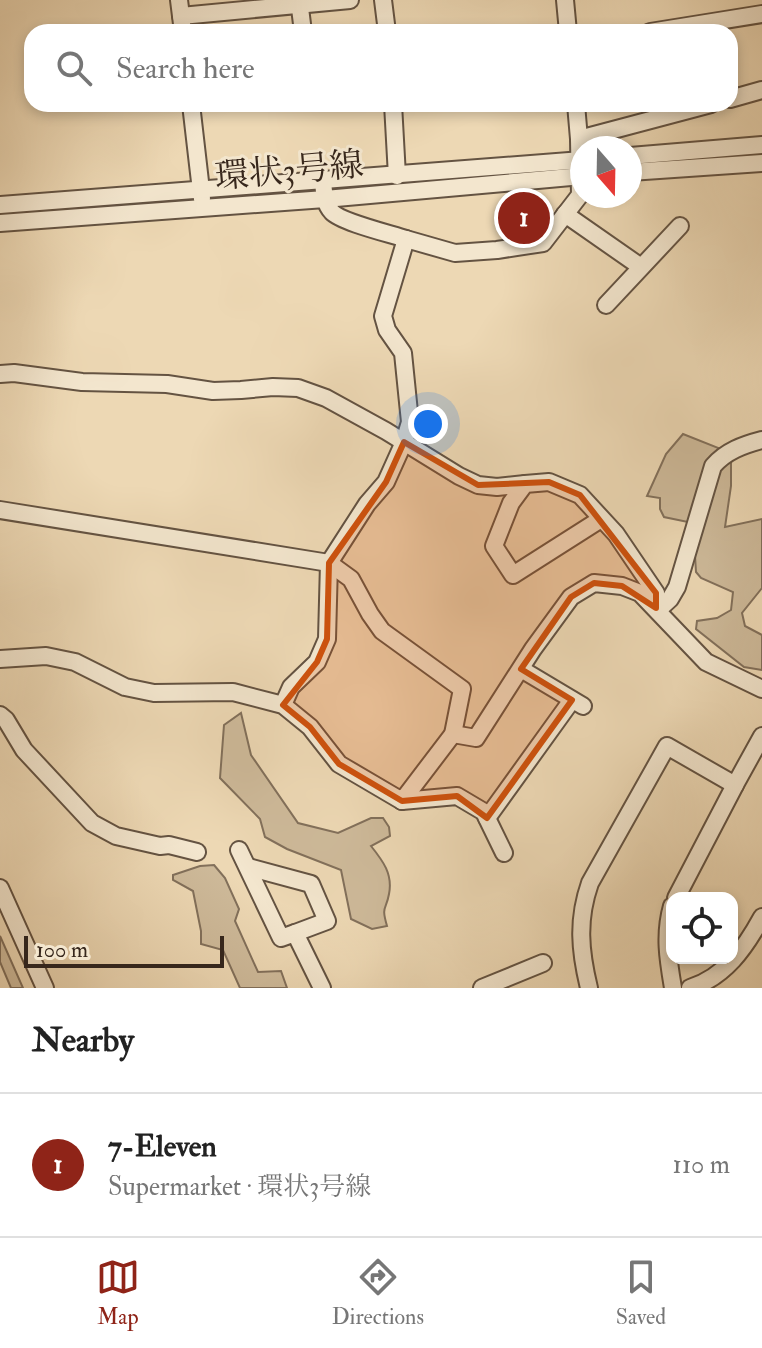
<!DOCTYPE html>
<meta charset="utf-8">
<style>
body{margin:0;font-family:"IM FELL Double Pica","Noto Serif JP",serif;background:#f6f6f6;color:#222}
.controls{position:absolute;right:24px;bottom:24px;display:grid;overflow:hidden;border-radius:16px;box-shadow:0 4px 12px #0003}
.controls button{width:72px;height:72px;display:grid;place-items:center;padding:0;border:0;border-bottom:2px solid #e0e0e0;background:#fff;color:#222;font:40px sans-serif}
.compass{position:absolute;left:570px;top:136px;width:72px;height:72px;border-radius:50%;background:#fff;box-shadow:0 4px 12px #0003;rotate:160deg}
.scale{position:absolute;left:24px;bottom:20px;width:200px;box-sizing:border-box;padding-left:8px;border:4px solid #37271c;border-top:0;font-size:22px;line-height:28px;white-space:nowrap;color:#37271c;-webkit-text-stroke:6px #f3e6ce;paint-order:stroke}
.you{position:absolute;left:428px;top:424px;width:28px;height:28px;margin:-20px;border:6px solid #fff;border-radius:50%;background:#1a73e8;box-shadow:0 0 0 12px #1a73e833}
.badge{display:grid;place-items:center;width:52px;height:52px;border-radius:50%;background:#8f2418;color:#fff;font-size:26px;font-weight:700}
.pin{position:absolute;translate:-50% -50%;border:4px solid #fff;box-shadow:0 2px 8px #0006}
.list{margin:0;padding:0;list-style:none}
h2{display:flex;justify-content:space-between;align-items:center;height:104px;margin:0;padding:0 32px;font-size:34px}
h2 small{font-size:26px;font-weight:400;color:#767676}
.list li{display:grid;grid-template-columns:52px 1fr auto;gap:24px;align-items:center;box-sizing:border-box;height:144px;padding:0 32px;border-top:2px solid #e0e0e0}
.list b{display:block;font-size:30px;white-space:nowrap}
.list p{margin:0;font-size:26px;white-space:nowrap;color:#767676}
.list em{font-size:26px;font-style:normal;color:#767676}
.icon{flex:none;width:44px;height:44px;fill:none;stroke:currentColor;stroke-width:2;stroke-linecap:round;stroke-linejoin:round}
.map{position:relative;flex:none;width:762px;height:988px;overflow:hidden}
.search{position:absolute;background:#fff;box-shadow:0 4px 12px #0003;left:24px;right:24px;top:24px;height:88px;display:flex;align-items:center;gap:20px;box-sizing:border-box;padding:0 28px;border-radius:24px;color:#767676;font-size:30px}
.sheet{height:248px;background:#fff}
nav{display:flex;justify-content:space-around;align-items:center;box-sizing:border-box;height:112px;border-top:2px solid #e0e0e0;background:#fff;font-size:22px;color:#767676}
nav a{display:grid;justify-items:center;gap:4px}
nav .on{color:#8f2418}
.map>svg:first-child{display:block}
</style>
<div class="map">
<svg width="762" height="988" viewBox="0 0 762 988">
<rect width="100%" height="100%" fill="#edd8b4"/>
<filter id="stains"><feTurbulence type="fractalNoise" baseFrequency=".0025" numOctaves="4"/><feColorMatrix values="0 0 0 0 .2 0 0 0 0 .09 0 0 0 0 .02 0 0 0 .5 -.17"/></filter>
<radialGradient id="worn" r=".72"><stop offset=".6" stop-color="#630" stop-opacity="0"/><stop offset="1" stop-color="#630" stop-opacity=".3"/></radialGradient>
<g fill="#ceba9a" stroke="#82705b" stroke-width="2">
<path d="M 683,434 L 721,449 L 731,457 L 731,486 L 725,527 L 762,519 L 762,588 L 742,613 L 745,626 L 762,635 L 762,670 L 744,667 L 696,629 L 697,621 L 717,618 L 731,610 L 733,592 L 701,578 L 696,572 L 693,523 L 664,517 L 660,509 L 660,498 L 647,496 L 666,454 Z"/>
<path d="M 241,713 L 251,755 L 298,823 L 338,833 L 371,818 L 383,818 L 389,827 L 390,836 L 371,846 C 383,861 393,874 389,894 C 386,911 381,905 387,926 L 372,929 L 351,919 L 341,870 L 287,849 L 265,837 L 260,819 L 220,778 L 224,725 Z"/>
<path d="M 214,865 L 225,878 L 239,909 L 235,921 L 258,972 L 281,971 L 287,988 L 240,988 L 223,950 L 201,944 L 201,931 L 193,891 L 173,880 L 173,875 L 200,866 Z"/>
<path d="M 0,936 L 23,988 L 11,988 L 0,962 Z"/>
</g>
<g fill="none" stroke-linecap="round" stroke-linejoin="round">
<defs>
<g id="minor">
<path d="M 179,0 L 183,32"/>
<path d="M 299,0 L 303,32"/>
<path d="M 383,0 L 387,32"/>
<path d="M 565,0 L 568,32"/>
<path d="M 181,16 L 350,0"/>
<path d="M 650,32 L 762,14"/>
<path d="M 730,99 L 762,90"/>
<path d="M 191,104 L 202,199"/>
<path d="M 393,104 L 397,176"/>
<path d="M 579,139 L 711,104"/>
<path d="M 630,156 L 762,145"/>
<path d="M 630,172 L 762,163"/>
<path d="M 0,205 L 582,160"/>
<path d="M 565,214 L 641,267"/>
<path d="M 0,223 L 325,199 L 582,176"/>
<path d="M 406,239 L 455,253 L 497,250 L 543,243 L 580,195 L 579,139 L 576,104"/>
<path d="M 606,305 L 680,226"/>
<path d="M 0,374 L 14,373 L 82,382 L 167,384 L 213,391 L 241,390 L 273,387 L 298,388 L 326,398 L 386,431 L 459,476 L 478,485 L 497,487 L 525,484"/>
<path d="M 0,510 L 329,563 L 351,579 L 370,614 L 382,631 L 462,689 L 453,734 L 402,801 L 339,764 L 310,727 L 283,705 L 233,692 L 154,693 L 125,687 L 75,662 L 46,656 L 0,659"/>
<path d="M 601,519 L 513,575 L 494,546 L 511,503 L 525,484 L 549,482 L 580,495 L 616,534 L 656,593 L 656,608"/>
<path d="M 658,610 L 670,599 L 677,587 L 713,466 C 726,451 743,445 762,440"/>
<path d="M 521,669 L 583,706"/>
<path d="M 283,705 L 291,687 L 317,662 L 327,639 L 329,563 L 367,504 L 386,482 L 404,442 L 410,422 L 403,353 L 387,330 L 383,316 L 406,239 C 391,234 341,222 332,212 C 324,204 324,191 323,181"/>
<path d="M 0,715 L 6,720 L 24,750 L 92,823 L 116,836 L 160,846 L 169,845 L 197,852"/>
<path d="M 453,734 L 476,738 L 533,649 L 571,597 L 594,583 L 622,586 L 640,593 L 706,662 L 762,689"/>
<path d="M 402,801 L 457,796 L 484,812 L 504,853"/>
<path d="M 487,818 L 572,700"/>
<path d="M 239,850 L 281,938 L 295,933 L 322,988"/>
<path d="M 248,867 L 311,884 L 327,921 L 295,933"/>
<path d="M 0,888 L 45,988"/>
<path d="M 676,898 L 735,785"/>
<path d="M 672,906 C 664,934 668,959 673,988"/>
<path d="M 482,988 L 543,963"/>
<path d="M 589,988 C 580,951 577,920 590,883 L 667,746 L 735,785 L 762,736"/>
<path d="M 690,988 C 725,977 745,948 762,917"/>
</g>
</defs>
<use href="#minor" stroke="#645342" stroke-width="20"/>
<use href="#minor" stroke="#f3e6ce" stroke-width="16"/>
</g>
<path fill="#cd520e" fill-opacity="0.2" stroke="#cd520e" stroke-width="6" stroke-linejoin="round" d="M 404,442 L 478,485 L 549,482 L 580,495 L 656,593 L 656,608 L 622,586 L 594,583 L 571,597 L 521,669 L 572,700 L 487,818 L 457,796 L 402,801 L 339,764 L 310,727 L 283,705 L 317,662 L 327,639 L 329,563 L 386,482 Z"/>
<g text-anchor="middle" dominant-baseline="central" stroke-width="6" stroke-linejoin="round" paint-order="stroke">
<g font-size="34" fill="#37271c" stroke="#f3e6ce">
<text transform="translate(289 171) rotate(-5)">環状3号線</text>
</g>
</g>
<rect width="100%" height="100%" filter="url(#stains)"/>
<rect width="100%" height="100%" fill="url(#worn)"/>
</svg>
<div class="controls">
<button><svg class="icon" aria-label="locate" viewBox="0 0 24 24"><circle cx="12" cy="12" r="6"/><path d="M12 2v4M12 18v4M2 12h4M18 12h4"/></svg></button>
</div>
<svg class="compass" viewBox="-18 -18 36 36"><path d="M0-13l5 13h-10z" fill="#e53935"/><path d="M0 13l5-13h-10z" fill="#767676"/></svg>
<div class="scale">100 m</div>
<div class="you"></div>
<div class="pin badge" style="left:524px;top:218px">1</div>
<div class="search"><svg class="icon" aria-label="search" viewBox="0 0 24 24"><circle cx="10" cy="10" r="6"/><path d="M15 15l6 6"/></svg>Search here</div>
</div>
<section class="sheet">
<h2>Nearby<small></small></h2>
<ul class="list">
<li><span class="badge">1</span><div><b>7-Eleven</b><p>Supermarket · 環状3号線</p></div><em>110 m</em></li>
</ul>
</section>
<nav>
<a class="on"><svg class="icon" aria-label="map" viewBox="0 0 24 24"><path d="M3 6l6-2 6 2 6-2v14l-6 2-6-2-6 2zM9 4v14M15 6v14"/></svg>Map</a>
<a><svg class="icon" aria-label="directions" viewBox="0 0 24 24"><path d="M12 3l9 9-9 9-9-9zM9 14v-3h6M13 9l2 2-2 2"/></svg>Directions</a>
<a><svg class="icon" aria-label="saved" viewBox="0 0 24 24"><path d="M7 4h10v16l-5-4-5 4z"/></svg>Saved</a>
</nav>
